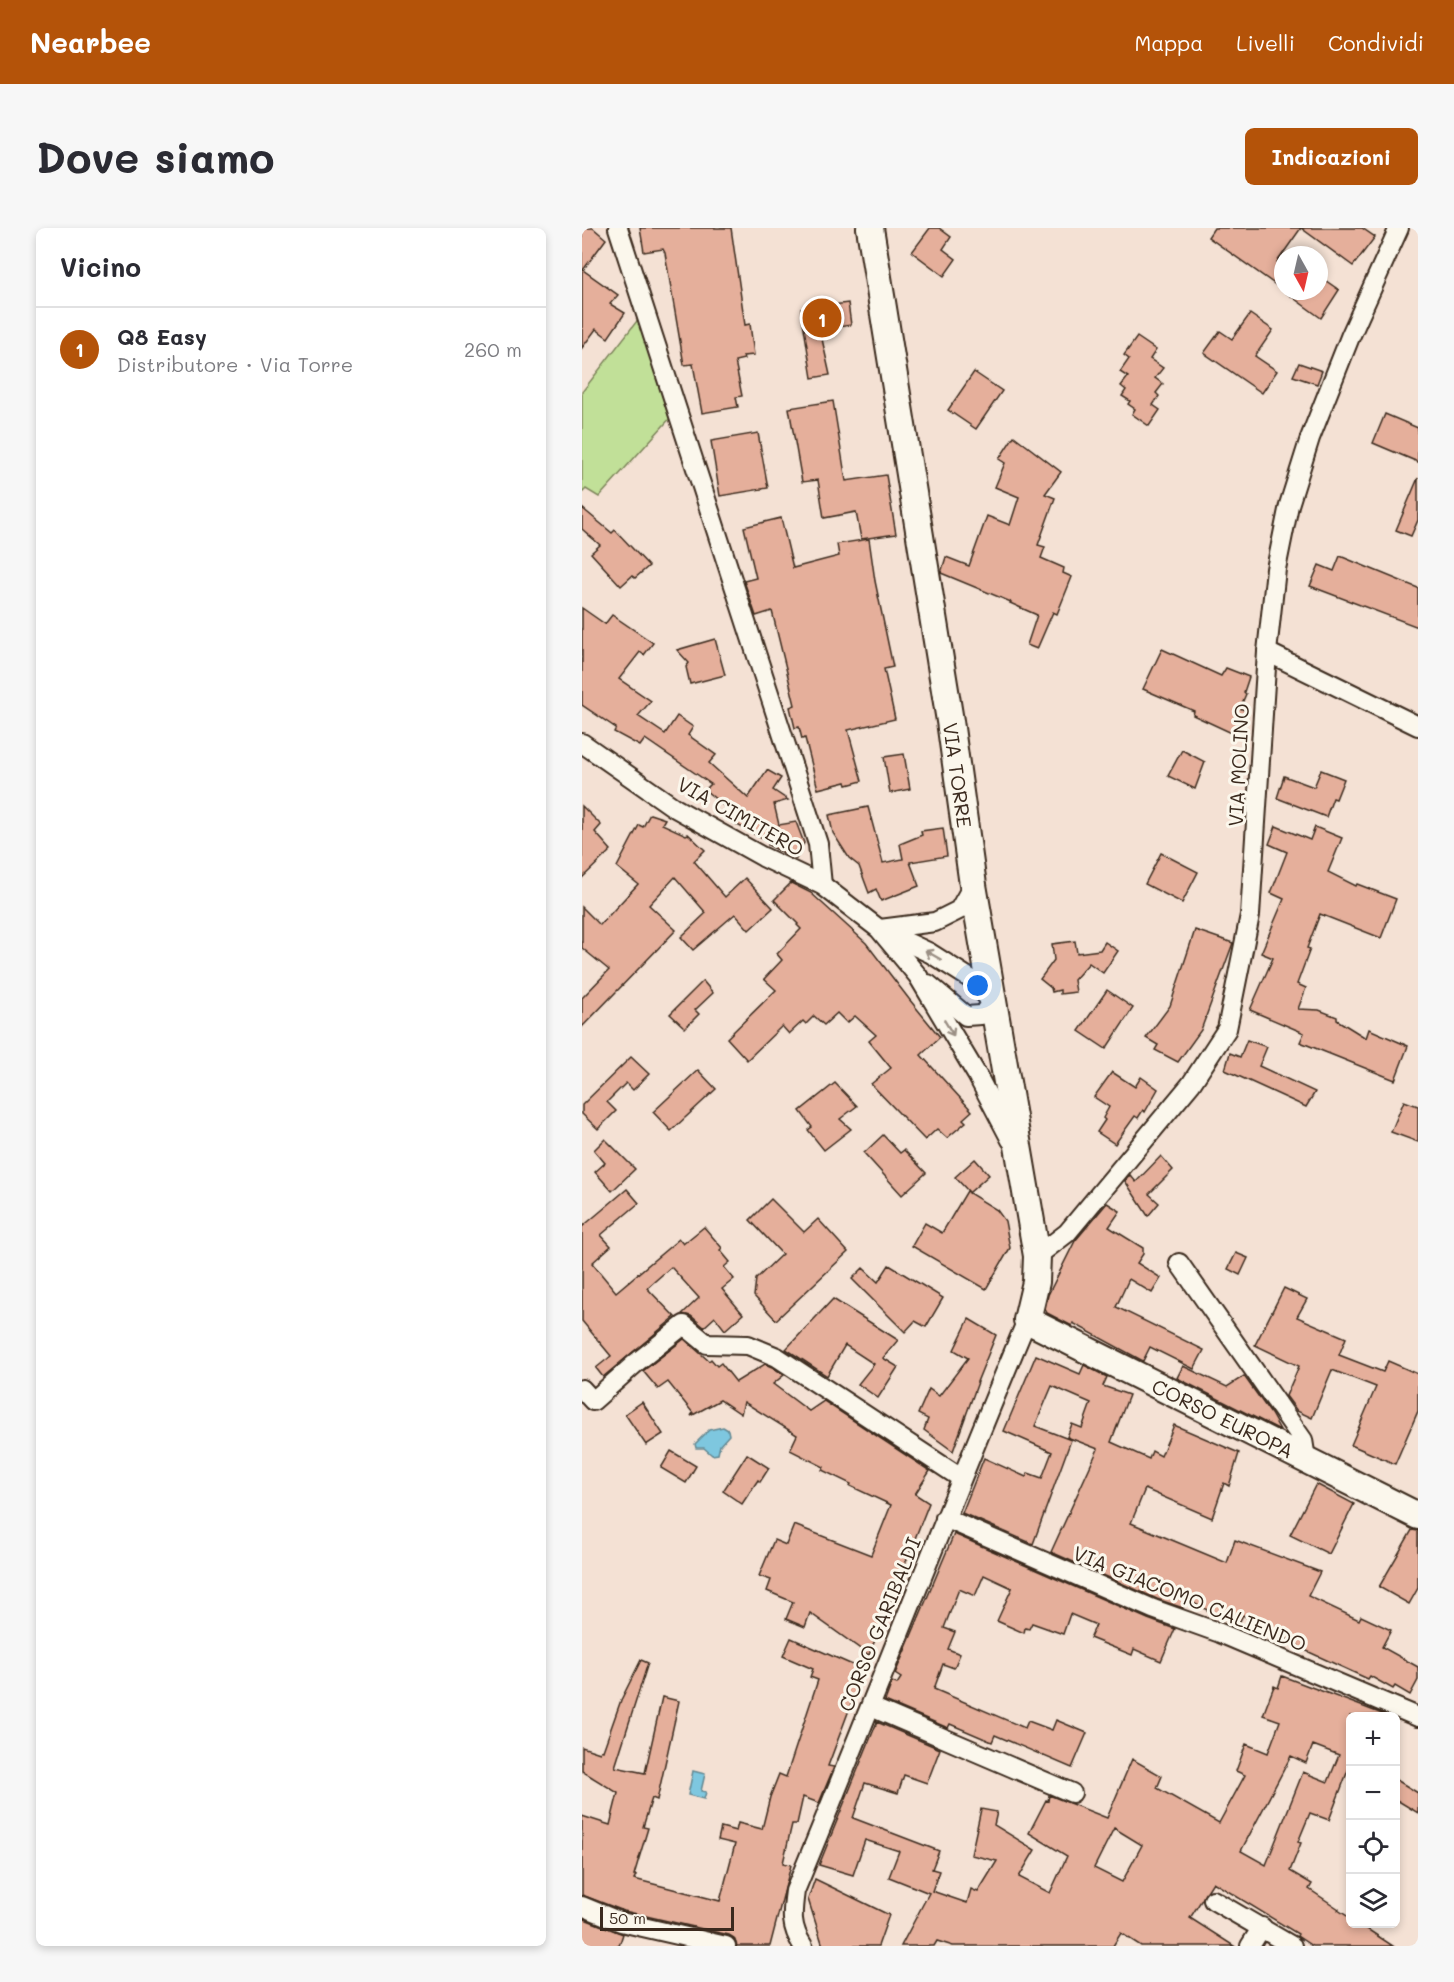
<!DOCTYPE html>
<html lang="it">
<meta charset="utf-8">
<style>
body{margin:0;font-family:Mali,sans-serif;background:#f7f7f7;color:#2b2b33}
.controls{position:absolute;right:18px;bottom:18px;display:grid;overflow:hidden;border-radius:9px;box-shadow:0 3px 9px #0003}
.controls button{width:54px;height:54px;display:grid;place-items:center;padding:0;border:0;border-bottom:2px solid #e1e1e2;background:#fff;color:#2b2b33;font:30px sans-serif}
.compass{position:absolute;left:692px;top:18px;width:54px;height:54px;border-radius:50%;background:#fff;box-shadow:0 3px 9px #0003;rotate:172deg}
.scale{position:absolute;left:18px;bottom:15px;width:134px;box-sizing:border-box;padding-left:6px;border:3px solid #3b2a1e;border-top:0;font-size:16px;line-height:21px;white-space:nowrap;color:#3b2a1e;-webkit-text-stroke:4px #fbf7ec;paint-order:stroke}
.you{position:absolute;left:396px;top:758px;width:21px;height:21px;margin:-15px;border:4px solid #fff;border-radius:50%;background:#1a73e8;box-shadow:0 0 0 9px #1a73e833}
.badge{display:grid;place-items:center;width:39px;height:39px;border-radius:50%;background:#b45309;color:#fff;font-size:20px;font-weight:700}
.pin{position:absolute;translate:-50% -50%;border:3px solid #fff;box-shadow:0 2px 6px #0006}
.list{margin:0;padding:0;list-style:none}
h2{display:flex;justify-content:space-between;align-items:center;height:78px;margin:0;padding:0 24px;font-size:26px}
h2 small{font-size:20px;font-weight:400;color:#7c7c81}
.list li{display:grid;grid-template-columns:39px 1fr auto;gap:18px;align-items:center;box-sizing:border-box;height:84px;padding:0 24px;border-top:2px solid #e1e1e2}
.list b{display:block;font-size:22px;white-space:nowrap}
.list p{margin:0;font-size:20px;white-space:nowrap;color:#7c7c81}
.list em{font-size:20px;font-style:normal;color:#7c7c81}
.icon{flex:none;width:33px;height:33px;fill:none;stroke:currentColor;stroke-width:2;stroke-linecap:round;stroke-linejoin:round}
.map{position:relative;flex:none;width:836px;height:1718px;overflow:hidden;border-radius:9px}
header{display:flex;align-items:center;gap:36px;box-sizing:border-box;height:84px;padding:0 30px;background:#b45309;color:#fff}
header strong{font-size:28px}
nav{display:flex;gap:33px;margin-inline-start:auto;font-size:21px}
.intro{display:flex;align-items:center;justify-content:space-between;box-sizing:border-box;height:144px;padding:0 36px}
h1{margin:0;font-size:42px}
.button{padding:15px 27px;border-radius:9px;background:#b45309;color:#fff;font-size:21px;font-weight:700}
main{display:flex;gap:36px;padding:0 36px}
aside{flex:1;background:#fff;border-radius:9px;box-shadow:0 3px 9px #0003}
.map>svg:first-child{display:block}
</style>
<header>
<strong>Nearbee</strong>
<nav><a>Mappa</a><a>Livelli</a><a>Condividi</a></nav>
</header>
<div class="intro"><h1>Dove siamo</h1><a class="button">Indicazioni</a></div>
<main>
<aside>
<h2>Vicino<small></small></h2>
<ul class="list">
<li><span class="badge">1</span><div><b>Q8 Easy</b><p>Distributore · Via Torre</p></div><em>260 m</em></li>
</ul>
</aside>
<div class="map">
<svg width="836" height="1718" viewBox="0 0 836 1718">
<rect width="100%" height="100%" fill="#f4e1d4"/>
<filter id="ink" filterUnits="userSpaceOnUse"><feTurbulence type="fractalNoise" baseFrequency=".0167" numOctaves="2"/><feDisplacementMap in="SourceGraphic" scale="12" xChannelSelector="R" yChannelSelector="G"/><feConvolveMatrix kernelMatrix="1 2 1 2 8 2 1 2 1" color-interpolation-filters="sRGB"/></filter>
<g filter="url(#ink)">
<path fill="#c1e098" stroke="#7e855b" stroke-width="1.5" d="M 58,89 L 91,187 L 17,269 L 4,261 L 0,265 L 0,164 Z"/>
<g fill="#7ec7df" stroke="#638892" stroke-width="1.5">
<path d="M 141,1199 L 146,1202 L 147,1207 L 138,1217 L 136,1226 L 130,1227 L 122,1220 L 114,1220 L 113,1216 L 127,1202 Z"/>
<path d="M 111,1543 L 123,1546 L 119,1563 L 124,1564 L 122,1571 L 106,1567 Z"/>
</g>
<g fill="#e5af9b" stroke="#3b2a1e" stroke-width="1.5" fill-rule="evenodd">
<path d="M 0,0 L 11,0 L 24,11 L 1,42 L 36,67 L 28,76 L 43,85 L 26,110 L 14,101 L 0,120 Z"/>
<path d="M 58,0 L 149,0 L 163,97 L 168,96 L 172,127 L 161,128 L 162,131 L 153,133 L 160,168 L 154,169 L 156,179 L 120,185 L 111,136 L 102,137 L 83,25 L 81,21 L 62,24 Z"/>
<path d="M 348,0 L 357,0 L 369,9 L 361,21 L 374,31 L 362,48 L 330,24 Z"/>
<path d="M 632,0 L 719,0 L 695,34 L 701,38 L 701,62 L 626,9 Z"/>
<path d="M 719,0 L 780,0 L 793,9 L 771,38 Z"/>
<path d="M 737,48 L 757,62 L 739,90 L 702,63 L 737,63 Z"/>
<path d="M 266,75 L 269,97 L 238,102 L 248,147 L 230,150 L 219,81 Z"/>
<path d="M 668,86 L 691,102 L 673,128 L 695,143 L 680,165 L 622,125 L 638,103 L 650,111 Z"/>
<path d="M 555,109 L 574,122 L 568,131 L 581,140 L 573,150 L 581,156 L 574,165 L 577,168 L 571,177 L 578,182 L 567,198 L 550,186 L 553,181 L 546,176 L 548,173 L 540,168 L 544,162 L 539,158 L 546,149 L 538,144 L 547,131 L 542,127 Z"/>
<path d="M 717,135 L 740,143 L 735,156 L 711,148 Z"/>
<path d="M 392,144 L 420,163 L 394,201 L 366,182 Z"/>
<path d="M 251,173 L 264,253 L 304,247 L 314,306 L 279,311 L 274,284 L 242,290 L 236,252 L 220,254 L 207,180 Z"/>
<path d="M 803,186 L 836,200 L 836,234 L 791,215 Z"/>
<path d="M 176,205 L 186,260 L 138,268 L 129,213 Z"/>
<path d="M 432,208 L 479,244 L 463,266 L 473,270 L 456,317 L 463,319 L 459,330 L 482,340 L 481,345 L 490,349 L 475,386 L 471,384 L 455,421 L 445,417 L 455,387 L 428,375 L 429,374 L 359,345 L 364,329 L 387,338 L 405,288 L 428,297 L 437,269 L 413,259 L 423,235 L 417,231 Z"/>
<path d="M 836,250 L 836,292 L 829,308 L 814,302 Z"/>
<path d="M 0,280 L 30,305 L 33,302 L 67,338 L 53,350 L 50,348 L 39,358 L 9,325 L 18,317 L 0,301 Z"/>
<path d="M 199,290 L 211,340 L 257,328 L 255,316 L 287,311 L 293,353 L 311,439 L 302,441 L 313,491 L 266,502 L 280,553 L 265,557 L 264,554 L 236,561 L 223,510 L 220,511 L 217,499 L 213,500 L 208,479 L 213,477 L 190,383 L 174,388 L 162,353 L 174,350 L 162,299 Z"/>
<path d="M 758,328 L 836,360 L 836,399 L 728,358 L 737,337 L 752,343 Z"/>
<path d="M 0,380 L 23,396 L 30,387 L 71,415 L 62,427 L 58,424 L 37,451 L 69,473 L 56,488 L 83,506 L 95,488 L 111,499 L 106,507 L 134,527 L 127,535 L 166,570 L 185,542 L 199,550 L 191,562 L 206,572 L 192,576 L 197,597 L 214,594 L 222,615 L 214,631 L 186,617 L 187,614 L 146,592 L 150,585 L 123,562 L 129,556 L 63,511 L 58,518 L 32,504 L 34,500 L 0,477 Z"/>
<path d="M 133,411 L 143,447 L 108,456 L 104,439 L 107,435 L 95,422 Z"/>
<path d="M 580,421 L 639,448 L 644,440 L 667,449 L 662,464 L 664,466 L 658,480 L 665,483 L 654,507 L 611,487 L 612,483 L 561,461 Z"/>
<path d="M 600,522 L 623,534 L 613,561 L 586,548 Z"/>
<path d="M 322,526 L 328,561 L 308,565 L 302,529 Z"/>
<path d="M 739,542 L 762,551 L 754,571 L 751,570 L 744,589 L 695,570 L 702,548 L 732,559 Z"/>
<path d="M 0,578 L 19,597 L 13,604 L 29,622 L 0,650 Z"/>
<path d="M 286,579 L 301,635 L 321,631 L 318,616 L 340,607 L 339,603 L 361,600 L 365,628 L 328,634 L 337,658 L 299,673 L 294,661 L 287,665 L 277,638 L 267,630 L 251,605 L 247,587 Z"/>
<path d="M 68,586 L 83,591 L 80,596 L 104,607 L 106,606 L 123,622 L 112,633 L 143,669 L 163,650 L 191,680 L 167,702 L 153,686 L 111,722 L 99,709 L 124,685 L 93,649 L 67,677 L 94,702 L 0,799 L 0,770 L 27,742 L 0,720 L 0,679 L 18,697 L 56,656 L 35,639 L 57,597 L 61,599 Z"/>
<path d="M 694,598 L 728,612 L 733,599 L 760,610 L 746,644 L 774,658 L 775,656 L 814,671 L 799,710 L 738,686 L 725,720 L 728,721 L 715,756 L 724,760 L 716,781 L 737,782 L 755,789 L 755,792 L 784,810 L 787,801 L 826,818 L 813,852 L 718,814 L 722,805 L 668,782 L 691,730 L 679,725 L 702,671 L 689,665 L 705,624 L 687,616 Z"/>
<path d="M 579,625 L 616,644 L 600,675 L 563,656 Z"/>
<path d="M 209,655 L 229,665 L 284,715 L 327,771 L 358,809 L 339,827 L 390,883 L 381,891 L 384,894 L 365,910 L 355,901 L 343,912 L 289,856 L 309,840 L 287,813 L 294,807 L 273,788 L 265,795 L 255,785 L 242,797 L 232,788 L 224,796 L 221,793 L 207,806 L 200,798 L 165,832 L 145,810 L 194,762 L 182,751 L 200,732 L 195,726 L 219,701 L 215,697 L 216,696 L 192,672 Z"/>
<path d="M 613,702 L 651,715 L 619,802 L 596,834 L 573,822 L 576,817 L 564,810 L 588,778 Z"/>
<path d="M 493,713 L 495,725 L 518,722 L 523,714 L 536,723 L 521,745 L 507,735 L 492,752 L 494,764 L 478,766 L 478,762 L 470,764 L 469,760 L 458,751 L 472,732 L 470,716 Z"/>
<path d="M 121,753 L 131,765 L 113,782 L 117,786 L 103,800 L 88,786 Z"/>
<path d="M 525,762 L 551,780 L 524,821 L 497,803 Z"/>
<path d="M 665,812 L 685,819 L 677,838 L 733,864 L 724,879 L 643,842 L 648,825 L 658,829 Z"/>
<path d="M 49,829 L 67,846 L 51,862 L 44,855 L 25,874 L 34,883 L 16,901 L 0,886 L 0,877 Z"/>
<path d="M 116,842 L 134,861 L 89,903 L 71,884 Z"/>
<path d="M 530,844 L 553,859 L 559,849 L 576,861 L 563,884 L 561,882 L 556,890 L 553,888 L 533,916 L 515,904 L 523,892 L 521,890 L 527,879 L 512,869 Z"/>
<path d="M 253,855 L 275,878 L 258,891 L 269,901 L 242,922 L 226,902 L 230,899 L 218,883 Z"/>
<path d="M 822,873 L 836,878 L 836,914 L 809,904 Z"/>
<path d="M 301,907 L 318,925 L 322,922 L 344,945 L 320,967 L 282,925 Z"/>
<path d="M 23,911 L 53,941 L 30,963 L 13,944 L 23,935 L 12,922 Z"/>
<path d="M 579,928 L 591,942 L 567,966 L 577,975 L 566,988 L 543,953 L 548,947 L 554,954 Z"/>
<path d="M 393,931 L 407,947 L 387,965 L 415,982 L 423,993 L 428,1020 L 404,1061 L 330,1018 L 343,995 L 360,1005 L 385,963 L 387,964 L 373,949 Z"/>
<path d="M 45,961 L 57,975 L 19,1007 L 29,1018 L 10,1035 L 34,1064 L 97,1011 L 101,1016 L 122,999 L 140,1020 L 138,1022 L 148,1034 L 142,1039 L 152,1051 L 140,1061 L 161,1086 L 143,1102 L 133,1089 L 122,1099 L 109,1088 L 100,1086 L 117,1070 L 89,1039 L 65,1060 L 93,1089 L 21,1149 L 14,1140 L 29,1128 L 0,1093 L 0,999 Z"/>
<path d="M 189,971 L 222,1004 L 236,991 L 266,1024 L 194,1092 L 172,1068 L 174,1051 L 200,1026 L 168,992 Z"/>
<path d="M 525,975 L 538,983 L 527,999 L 561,1020 L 561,1026 L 555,1035 L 579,1050 L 570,1065 L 547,1051 L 534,1079 L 622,1122 L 612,1141 L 568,1119 L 561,1133 L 491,1095 L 490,1098 L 465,1085 L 463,1081 L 466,1067 L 493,1013 Z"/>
<path d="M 654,1025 L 666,1030 L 658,1047 L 646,1041 Z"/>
<path d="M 307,1037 L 361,1070 L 344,1099 L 333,1093 L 323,1104 L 270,1051 L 281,1040 L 296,1054 Z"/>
<path d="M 702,1060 L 725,1071 L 715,1089 L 764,1110 L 757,1127 L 801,1144 L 806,1133 L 836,1146 L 836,1183 L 813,1236 L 769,1217 L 794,1159 L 750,1142 L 730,1190 L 715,1183 L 704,1168 L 717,1138 L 673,1117 Z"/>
<path d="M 251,1071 L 316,1112 L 301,1130 L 316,1139 L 296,1170 L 276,1156 L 292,1136 L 263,1117 L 245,1148 L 204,1121 Z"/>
<path d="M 387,1091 L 414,1107 L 395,1154 L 396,1154 L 371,1223 L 342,1202 L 346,1191 L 336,1186 L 347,1161 L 357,1168 L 386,1130 L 372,1122 Z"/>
<path d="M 102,1111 L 127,1133 L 129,1131 L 135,1138 L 139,1135 L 154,1154 L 183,1136 L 190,1139 L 202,1147 L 191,1156 L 227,1183 L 242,1173 L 348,1243 L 333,1266 L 347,1275 L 287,1427 L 228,1385 L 223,1399 L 204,1391 L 211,1374 L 185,1363 L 189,1352 L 177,1348 L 192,1312 L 204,1317 L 212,1297 L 289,1327 L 309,1277 L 268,1258 L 269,1256 L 240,1242 L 242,1239 L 208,1222 L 215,1207 L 162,1174 L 159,1186 L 138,1172 L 109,1188 L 111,1185 L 86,1154 L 76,1161 L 61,1143 Z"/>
<path d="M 454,1127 L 498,1146 L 502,1137 L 525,1149 L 521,1158 L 547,1167 L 529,1214 L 567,1231 L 570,1223 L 579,1228 L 592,1197 L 657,1225 L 647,1258 L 642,1255 L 630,1290 L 563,1261 L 549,1295 L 645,1335 L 653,1312 L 738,1344 L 726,1368 L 777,1392 L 779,1388 L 809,1402 L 800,1419 L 836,1439 L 836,1452 L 828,1467 L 813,1458 L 811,1461 L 788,1448 L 786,1451 L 716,1419 L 716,1417 L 661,1387 L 656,1397 L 607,1373 L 606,1375 L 604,1374 L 601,1380 L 575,1371 L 469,1324 L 516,1221 L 485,1209 L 490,1196 L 500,1200 L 509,1175 L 470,1158 L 453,1198 L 489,1212 L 451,1316 L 380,1285 L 402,1230 L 444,1249 L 446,1245 L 460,1250 L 470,1224 L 422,1203 Z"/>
<path d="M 601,1138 L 645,1159 L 662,1148 L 689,1186 L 698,1202 L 595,1150 Z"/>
<path d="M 60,1174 L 81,1206 L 64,1217 L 43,1186 Z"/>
<path d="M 89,1223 L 114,1238 L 104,1255 L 79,1240 Z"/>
<path d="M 165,1226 L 187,1240 L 178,1254 L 176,1252 L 160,1276 L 141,1263 Z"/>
<path d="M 734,1256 L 772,1276 L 747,1326 L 708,1307 Z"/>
<path d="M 830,1302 L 836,1303 L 836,1360 L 827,1376 L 797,1359 Z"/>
<path d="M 372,1306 L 566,1391 L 593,1401 L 579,1433 L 552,1421 L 550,1427 L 508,1410 L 514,1397 L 488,1386 L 481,1406 L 450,1395 L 447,1401 L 443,1400 L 442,1405 L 415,1393 L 430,1360 L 402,1347 L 393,1368 L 377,1361 L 362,1400 L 373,1404 L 366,1421 L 378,1426 L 372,1440 L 361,1436 L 352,1461 L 443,1500 L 446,1493 L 470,1502 L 474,1492 L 505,1505 L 490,1540 L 413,1507 L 410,1514 L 368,1496 L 366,1500 L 303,1473 L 310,1454 L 315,1456 L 319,1450 L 313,1446 Z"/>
<path d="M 209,1410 L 282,1442 L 246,1538 L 252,1539 L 237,1575 L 221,1569 L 215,1596 L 210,1596 L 201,1635 L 209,1637 L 188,1718 L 155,1718 L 152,1710 L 147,1707 L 42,1683 L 0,1667 L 0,1588 L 28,1597 L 36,1565 L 0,1543 L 0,1519 L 18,1525 L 19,1522 L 21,1523 L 39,1472 L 59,1432 L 66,1435 L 33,1539 L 63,1545 L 80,1469 L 97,1473 L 75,1572 L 70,1570 L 61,1599 L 66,1600 L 52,1647 L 54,1647 L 52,1651 L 138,1673 L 153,1616 L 136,1612 L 139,1599 L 154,1603 L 156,1595 L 180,1601 L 188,1569 L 197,1546 L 204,1549 L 236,1452 L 228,1449 L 231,1441 L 201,1428 Z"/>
<path d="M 700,1448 L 803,1487 L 768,1488 L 768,1537 L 747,1592 L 728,1585 L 716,1614 L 719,1615 L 708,1643 L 730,1656 L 727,1661 L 757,1681 L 756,1682 L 768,1690 L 768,1695 L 776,1695 L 811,1718 L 730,1718 L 715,1708 L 716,1706 L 631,1654 L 608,1690 L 652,1718 L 559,1718 L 539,1705 L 531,1718 L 371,1718 L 355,1713 L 352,1718 L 319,1718 L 347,1665 L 307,1649 L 317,1623 L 283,1612 L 271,1647 L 237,1637 L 295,1494 L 358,1521 L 345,1555 L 322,1547 L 316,1565 L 283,1555 L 271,1590 L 357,1623 L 350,1641 L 357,1643 L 350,1663 L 385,1675 L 389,1661 L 396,1664 L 415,1633 L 389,1627 L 399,1581 L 415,1584 L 412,1597 L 453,1622 L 437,1649 L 468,1665 L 485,1628 L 447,1605 L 464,1572 L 466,1573 L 467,1567 L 525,1590 L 550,1531 L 580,1548 L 575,1560 L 637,1595 L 663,1547 L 654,1543 L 664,1516 L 686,1525 L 698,1493 L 681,1487 L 692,1458 L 696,1460 ZM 731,1517 L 757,1527 L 746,1554 L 721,1544 L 684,1637 L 659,1623 L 709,1528 L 724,1535 ZM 532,1600 L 560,1617 L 540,1654 L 512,1640 Z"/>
<path d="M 813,1551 L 836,1565 L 836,1585 L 813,1571 Z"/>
<path d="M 233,1651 L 307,1687 L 296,1718 L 241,1718 L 226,1671 Z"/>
<path d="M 0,1690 L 41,1706 L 37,1718 L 0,1718 Z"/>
</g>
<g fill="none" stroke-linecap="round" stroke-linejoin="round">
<defs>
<g id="street">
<path d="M 36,0 L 236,616 L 240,657"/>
<path d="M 685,424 L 836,498"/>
<path d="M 0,515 L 93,580 L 181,629 L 240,657 L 297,701 L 336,748 L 395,847 L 429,912"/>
<path d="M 298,701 L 353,694 L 377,682 L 391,657"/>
<path d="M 301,703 L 348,725 L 392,753 L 412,777 L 399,787 L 384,788 L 346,756"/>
<path d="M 455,1028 L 485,1005 L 609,856 L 645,801 L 668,687 L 685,424 L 694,341 L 707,277 L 728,210 L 768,109 L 817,0"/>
<path d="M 597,1035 L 721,1212 L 724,1231"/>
<path d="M 0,1161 L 11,1173 L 55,1134 L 102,1097 L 125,1116 L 166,1117 L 195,1129 L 379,1250"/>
<path d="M 363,1290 L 571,1381 L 638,1405 L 836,1489"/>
<path d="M 289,1479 L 490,1565"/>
<path d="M 631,1672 L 710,1718"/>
<path d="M 0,1678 L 39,1694 L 144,1718"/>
<path d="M 221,1718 C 208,1698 210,1685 213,1663 C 292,1473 365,1282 445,1092"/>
<path d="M 668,1718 L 680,1699"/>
</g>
<path id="secondary" d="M 288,0 L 368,493 L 391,657 L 455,1028 L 454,1054 L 445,1092 L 836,1288"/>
</defs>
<use href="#street" stroke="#3b2a1e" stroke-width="22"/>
<use href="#secondary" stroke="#3b2a1e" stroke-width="30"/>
<use href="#street" stroke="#fbf7ec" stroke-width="18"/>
<use href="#secondary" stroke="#fbf7ec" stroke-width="26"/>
</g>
<defs><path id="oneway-shaft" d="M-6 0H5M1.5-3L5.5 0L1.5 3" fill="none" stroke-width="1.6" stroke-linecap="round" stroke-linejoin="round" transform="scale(1.5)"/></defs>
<g stroke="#9b9085">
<use href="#oneway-shaft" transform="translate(351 727) rotate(-150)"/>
<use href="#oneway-shaft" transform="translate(367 800) rotate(59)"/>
</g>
</g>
<g text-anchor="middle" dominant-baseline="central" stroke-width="6" stroke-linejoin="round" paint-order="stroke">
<g font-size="20" fill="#3b2a1e" stroke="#fbf7ec">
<text transform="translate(656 537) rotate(-87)">VIA MOLINO</text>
<text transform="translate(376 547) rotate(82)">VIA TORRE</text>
<text transform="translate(159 588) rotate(29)">VIA CIMITERO</text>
<text transform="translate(641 1190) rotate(26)">CORSO EUROPA</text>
<text transform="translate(608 1370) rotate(22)">VIA GIACOMO CALIENDO</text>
<text transform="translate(297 1396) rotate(-68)">CORSO GARIBALDI</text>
</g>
</g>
</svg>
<div class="controls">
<button>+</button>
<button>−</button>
<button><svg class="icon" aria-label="locate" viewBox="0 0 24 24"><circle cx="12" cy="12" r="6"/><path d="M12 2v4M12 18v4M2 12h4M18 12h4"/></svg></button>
<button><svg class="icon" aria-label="layers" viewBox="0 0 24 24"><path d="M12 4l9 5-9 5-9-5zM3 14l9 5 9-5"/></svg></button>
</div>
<svg class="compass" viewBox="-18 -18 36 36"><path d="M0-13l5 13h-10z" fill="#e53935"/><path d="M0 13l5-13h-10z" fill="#7c7c81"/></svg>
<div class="scale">50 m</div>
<div class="you"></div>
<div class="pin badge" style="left:240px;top:90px">1</div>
</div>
</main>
